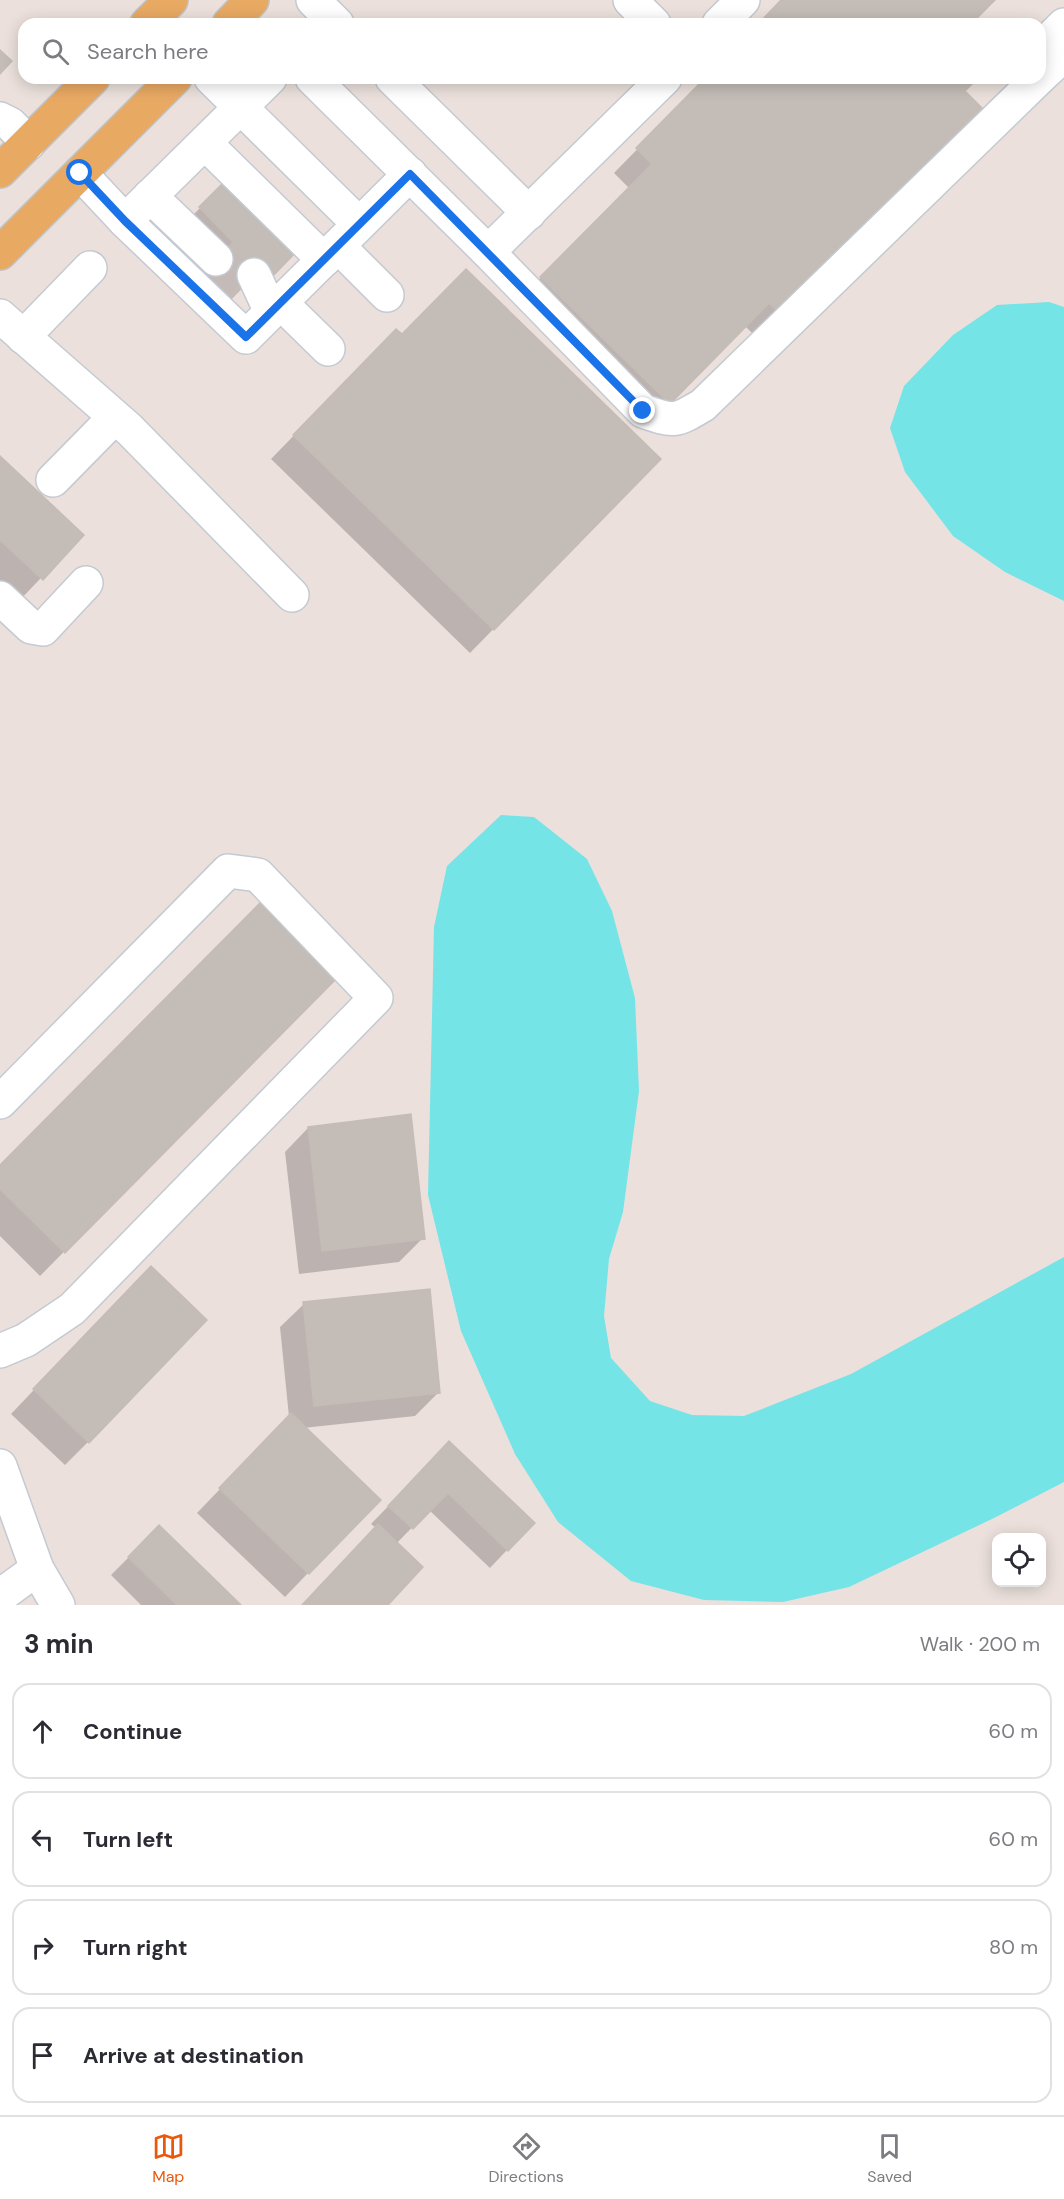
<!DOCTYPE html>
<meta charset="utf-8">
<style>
body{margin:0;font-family:"DM Sans",sans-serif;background:#f7f7f7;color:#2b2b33}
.controls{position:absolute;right:18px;bottom:18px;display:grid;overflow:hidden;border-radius:12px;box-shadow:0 3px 15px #0003}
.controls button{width:54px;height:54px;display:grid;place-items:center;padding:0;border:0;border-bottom:2px solid #e1e1e2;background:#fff;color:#2b2b33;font:30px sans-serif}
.stop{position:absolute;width:18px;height:18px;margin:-14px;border:4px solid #1a73e8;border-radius:50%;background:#fff}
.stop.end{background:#1a73e8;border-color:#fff;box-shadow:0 2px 6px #0008}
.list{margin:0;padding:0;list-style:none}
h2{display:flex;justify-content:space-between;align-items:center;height:78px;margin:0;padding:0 24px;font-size:26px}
h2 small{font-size:20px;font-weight:400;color:#7c7c81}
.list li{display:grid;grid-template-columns:39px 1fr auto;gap:18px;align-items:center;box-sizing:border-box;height:96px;margin:0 12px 12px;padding:0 12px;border:2px solid #e1e1e2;border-radius:18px}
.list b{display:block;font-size:22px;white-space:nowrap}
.list em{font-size:20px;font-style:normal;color:#7c7c81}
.icon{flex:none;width:33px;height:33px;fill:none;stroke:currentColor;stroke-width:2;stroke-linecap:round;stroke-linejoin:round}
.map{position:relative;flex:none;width:1064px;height:1605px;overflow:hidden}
.search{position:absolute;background:#fff;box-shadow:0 3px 15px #0003;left:18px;right:18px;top:18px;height:66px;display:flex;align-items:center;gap:15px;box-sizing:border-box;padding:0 21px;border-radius:18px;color:#7c7c81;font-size:22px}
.sheet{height:510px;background:#fff}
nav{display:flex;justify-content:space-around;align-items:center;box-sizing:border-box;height:84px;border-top:2px solid #e1e1e2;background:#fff;font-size:16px;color:#7c7c81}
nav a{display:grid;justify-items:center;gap:3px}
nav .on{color:#ea580c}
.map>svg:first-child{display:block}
</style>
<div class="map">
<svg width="1064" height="1605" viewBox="0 0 1064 1605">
<rect width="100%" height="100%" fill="#ebe0dc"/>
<g fill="#74e4e7">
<path d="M 1049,302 L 1064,307 L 1064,601 L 1005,572 L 953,536 L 905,472 L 890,428 L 904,386 L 953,335 L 997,305 Z"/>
<path d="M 501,815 L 534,817 L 587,859 L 612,911 L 635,998 L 639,1091 L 623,1212 L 609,1259 L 604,1316 L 611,1358 L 650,1401 L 692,1415 L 744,1416 L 851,1374 L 1064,1257 L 1064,1482 L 992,1519 L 849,1587 L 783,1602 L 704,1600 L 631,1581 L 558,1522 L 515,1454 L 461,1331 L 428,1195 L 434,927 L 447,866 Z"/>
</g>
<g fill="#0003">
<path d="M 707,78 L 976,78 L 962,91 L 763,344 L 745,326 L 645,427 L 518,301 L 629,188 L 614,173 Z"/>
<path d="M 228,180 L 249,298 L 217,260 L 182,226 Z"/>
<path d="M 402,336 L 659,459 L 470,653 L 271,459 L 373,354 Z"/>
<path d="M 0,458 L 82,535 L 18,602 L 0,586 Z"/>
<path d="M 337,976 L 40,1276 L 0,1236 L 0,1167 Z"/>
<path d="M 308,1128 L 423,1238 L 399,1262 L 299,1274 L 285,1152 Z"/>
<path d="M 128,1291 L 88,1442 L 65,1465 L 11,1414 Z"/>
<path d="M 304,1304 L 439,1392 L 415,1416 L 303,1428 L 308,1573 L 285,1597 L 197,1513 L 289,1417 L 280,1327 Z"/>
<path d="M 432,1461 L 507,1550 L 490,1568 L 429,1510 L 396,1544 L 386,1605 L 303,1605 L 376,1528 L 371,1524 Z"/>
<path d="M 159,1527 L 239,1605 L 141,1605 L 111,1575 Z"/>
</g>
<g fill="#c3bcb7" stroke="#c6bcb5" stroke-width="1.5">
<path d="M 781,0 L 995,0 L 971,24 L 758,24 Z"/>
<path d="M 0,50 L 12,61 L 0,74 Z"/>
<path d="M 705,78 L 978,78 L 965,91 L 989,115 L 787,321 L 769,303 L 670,404 L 540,277 L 652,164 L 636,148 Z"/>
<path d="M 228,178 L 300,248 L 268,281 L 258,271 L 229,301 L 202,274 L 233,242 L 199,207 Z"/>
<path d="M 466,269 L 661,459 L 494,630 L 293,435 L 396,329 L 402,334 Z"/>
<path d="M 0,456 L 84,535 L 43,580 L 0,540 Z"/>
<path d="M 263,900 L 339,976 L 65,1253 L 0,1189 L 0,1165 Z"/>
<path d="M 411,1114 L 425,1239 L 322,1251 L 308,1127 Z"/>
<path d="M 151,1266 L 207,1320 L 89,1443 L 33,1389 Z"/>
<path d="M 430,1289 L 440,1393 L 314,1406 L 303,1302 Z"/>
<path d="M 291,1413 L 381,1500 L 309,1574 L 219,1488 Z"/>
<path d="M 449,1441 L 535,1523 L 508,1551 L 448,1493 L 413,1529 L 388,1506 Z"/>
<path d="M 378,1524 L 423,1567 L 388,1605 L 302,1605 Z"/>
<path d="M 159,1525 L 241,1605 L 177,1605 L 128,1557 Z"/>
</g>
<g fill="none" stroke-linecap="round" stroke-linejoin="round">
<path stroke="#c4bbb8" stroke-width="33" stroke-dasharray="33 16" stroke-linecap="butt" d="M 216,259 L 244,285"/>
<defs>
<g id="minor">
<path d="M 313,0 L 337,24"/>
<path d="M 630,0 L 654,24"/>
<path d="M 719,24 L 743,0"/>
<path d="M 1040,77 L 1055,63 L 1040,49 L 1064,25"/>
<path d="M 211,78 L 359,224"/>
<path d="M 312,78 L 488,252 L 643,411 C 674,422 675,422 703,405 L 1039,78"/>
<path d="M 392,78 L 529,213"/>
<path d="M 0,119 L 10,124 L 29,143"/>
<path d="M 205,143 L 324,260"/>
<path d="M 80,173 L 125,221 L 246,337 L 410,174"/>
<path d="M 150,196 L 216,259"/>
<path d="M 125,221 L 270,78"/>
<path d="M 338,246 L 387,295"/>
<path d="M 488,252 L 665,78"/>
<path d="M 254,275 L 271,312"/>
<path d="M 281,303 L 328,349"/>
<path d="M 0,316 L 129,429 L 292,595"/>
<path d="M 23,337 L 90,268"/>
<path d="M 53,480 L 115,417"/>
<path d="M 0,598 L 31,627 L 43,629 L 86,583"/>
<path d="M 0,1102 L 228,871 L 258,875 L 376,998 L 72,1309 L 26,1340 L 0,1351"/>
<path d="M 0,1466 L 37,1569 L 58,1605"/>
<path d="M 0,1596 L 37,1569"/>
</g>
<g id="major">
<path d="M 147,24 L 171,0"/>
<path d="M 229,24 L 252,0"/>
<path d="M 0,171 L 93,78"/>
<path d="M 0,253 L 175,78"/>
</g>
</defs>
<use href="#minor" stroke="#c4cad2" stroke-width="36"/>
<use href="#major" stroke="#c3c3c3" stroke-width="36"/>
<use href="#minor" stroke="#fff" stroke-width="33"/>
<use href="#major" stroke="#e8a963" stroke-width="33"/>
</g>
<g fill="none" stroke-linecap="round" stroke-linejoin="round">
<path stroke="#1a73e8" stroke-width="8" d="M 80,173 L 125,221 L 246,337 L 410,174 L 643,411"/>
</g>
</svg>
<div class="controls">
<button><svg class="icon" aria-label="locate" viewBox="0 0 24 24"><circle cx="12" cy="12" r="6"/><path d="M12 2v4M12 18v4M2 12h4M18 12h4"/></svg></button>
</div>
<div class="stop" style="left:80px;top:173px"></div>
<div class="stop end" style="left:643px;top:411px"></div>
<div class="search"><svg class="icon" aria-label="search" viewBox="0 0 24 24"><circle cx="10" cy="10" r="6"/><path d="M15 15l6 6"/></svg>Search here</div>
</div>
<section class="sheet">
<h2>3 min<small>Walk · 200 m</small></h2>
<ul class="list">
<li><svg class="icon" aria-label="ahead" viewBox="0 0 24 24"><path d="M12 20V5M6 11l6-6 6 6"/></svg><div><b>Continue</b></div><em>60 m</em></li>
<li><svg class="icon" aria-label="left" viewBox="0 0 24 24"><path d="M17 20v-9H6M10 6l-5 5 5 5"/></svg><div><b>Turn left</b></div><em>60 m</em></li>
<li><svg class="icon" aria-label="right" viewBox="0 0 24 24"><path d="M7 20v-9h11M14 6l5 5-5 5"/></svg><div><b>Turn right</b></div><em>80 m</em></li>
<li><svg class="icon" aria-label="arrive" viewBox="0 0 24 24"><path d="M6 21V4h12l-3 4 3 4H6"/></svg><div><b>Arrive at destination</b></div></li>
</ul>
</section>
<nav>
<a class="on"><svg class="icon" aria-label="map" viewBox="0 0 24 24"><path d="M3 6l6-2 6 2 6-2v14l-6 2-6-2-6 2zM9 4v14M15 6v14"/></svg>Map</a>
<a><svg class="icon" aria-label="directions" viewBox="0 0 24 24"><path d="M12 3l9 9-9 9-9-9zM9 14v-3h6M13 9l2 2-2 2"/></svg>Directions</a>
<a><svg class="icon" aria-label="saved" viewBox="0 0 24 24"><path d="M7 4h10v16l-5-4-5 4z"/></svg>Saved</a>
</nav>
